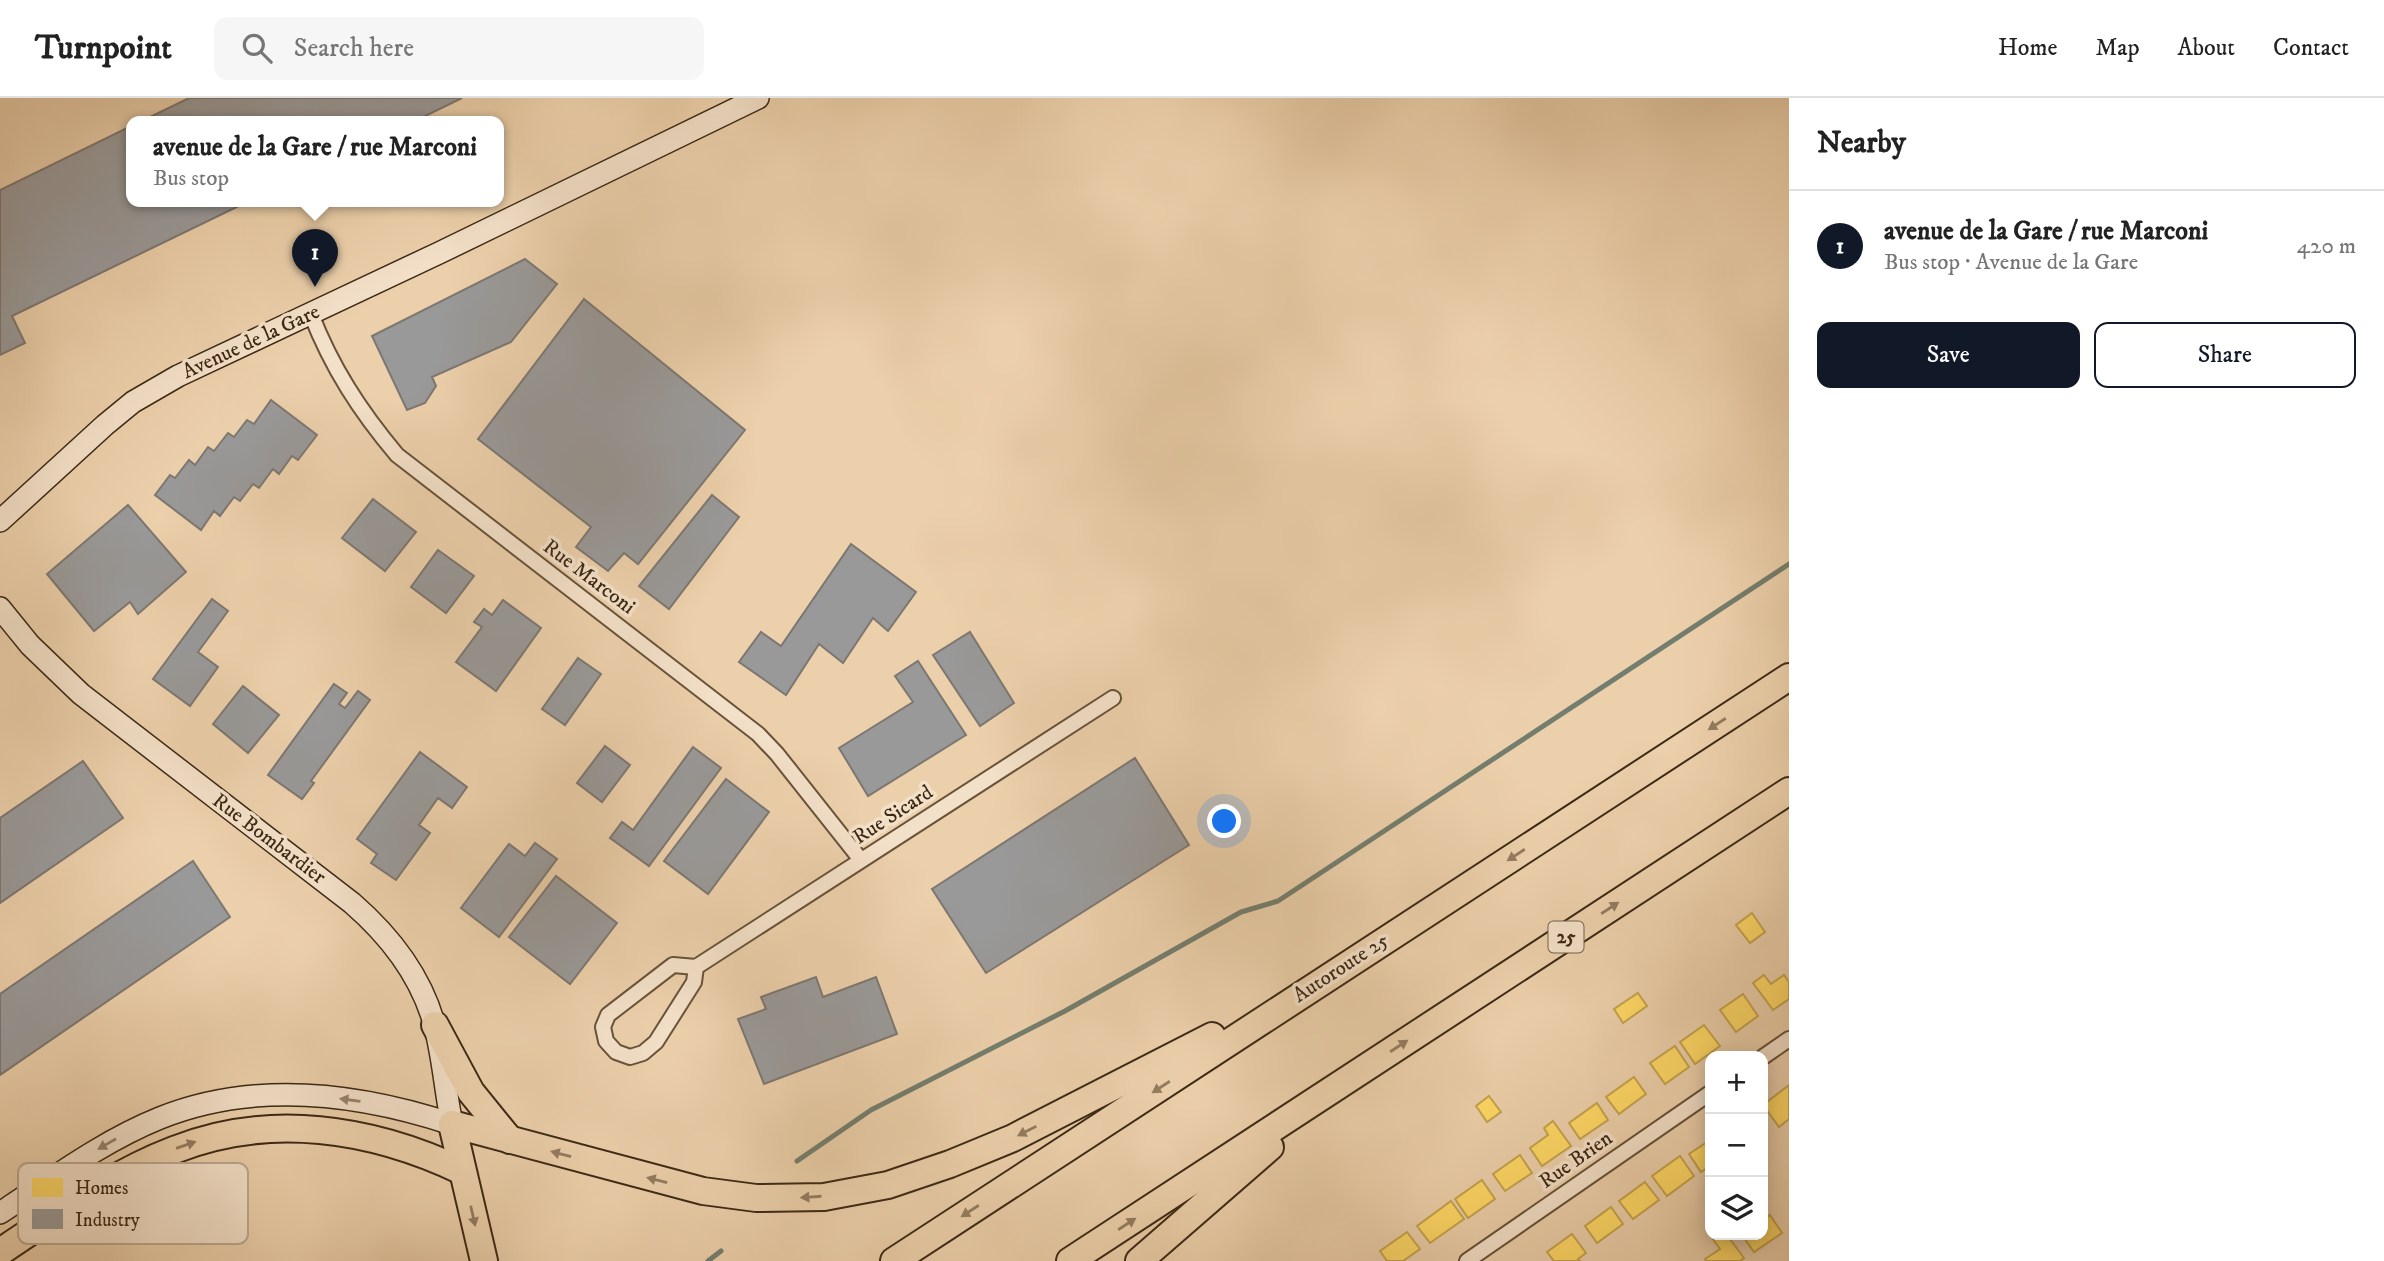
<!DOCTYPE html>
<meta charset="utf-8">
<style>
body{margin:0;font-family:"IM FELL DW Pica",serif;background:#f6f6f6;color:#222}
.controls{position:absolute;right:21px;bottom:21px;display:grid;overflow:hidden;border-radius:14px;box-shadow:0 4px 18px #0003}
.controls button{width:63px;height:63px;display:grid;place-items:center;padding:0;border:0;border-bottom:2px solid #e0e0e0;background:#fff;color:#222;font:35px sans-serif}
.you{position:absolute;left:1225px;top:724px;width:24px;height:24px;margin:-18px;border:5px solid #fff;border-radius:50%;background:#1a73e8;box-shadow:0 0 0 10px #1a73e833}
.badge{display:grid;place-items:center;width:46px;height:46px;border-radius:50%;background:#111827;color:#fff;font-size:23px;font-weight:700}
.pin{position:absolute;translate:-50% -58px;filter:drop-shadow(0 2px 4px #0008)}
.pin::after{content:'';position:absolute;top:37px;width:24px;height:21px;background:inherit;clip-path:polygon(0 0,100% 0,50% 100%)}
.popup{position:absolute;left:126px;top:18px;width:378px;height:91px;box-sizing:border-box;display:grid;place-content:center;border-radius:14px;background:#fff;filter:drop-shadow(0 2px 5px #0005);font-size:23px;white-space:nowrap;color:#767676}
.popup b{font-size:26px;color:#222}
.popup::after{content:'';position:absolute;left:50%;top:100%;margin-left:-14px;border:14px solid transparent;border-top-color:#fff}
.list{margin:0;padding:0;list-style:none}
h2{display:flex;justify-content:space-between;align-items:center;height:91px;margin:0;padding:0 28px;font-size:30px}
h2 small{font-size:23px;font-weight:400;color:#767676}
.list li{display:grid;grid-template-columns:46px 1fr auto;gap:21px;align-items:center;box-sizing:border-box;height:112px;padding:0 28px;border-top:2px solid #e0e0e0}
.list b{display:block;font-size:26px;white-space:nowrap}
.list p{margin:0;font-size:23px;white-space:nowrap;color:#767676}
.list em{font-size:23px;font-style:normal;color:#767676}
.actions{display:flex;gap:14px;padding:21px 28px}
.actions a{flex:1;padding:16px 0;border:2px solid #111827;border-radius:14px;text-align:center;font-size:24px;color:#111827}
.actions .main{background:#111827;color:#fff}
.icon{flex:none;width:38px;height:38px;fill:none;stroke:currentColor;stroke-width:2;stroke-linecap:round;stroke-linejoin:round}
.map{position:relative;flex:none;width:1789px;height:1163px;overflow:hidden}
header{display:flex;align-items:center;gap:42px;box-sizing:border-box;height:98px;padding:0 35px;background:#fff;border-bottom:2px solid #e0e0e0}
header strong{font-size:33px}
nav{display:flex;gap:38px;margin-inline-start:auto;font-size:24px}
.search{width:490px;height:63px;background:#f6f6f6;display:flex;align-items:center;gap:18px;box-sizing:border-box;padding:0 24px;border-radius:14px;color:#767676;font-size:26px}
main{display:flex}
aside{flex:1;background:#fff}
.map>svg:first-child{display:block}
</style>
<header>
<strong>Turnpoint</strong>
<div class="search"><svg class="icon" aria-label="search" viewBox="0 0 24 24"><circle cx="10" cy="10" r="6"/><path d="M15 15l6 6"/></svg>Search here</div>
<nav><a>Home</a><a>Map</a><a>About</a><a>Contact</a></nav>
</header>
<main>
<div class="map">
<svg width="1789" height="1163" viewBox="0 0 1789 1163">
<rect width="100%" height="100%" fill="#ecd0ab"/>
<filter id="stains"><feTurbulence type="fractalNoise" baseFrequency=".00286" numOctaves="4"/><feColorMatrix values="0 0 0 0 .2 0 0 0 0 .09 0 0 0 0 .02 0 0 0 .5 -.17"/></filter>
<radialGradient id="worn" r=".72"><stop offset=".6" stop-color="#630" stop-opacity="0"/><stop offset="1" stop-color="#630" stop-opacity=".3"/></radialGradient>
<g fill="#ffd966" stroke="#c4a44e" stroke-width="2">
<path d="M 1752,815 L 1765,834 L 1750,845 L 1736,827 Z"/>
<path d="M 1764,877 L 1771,886 L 1784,877 L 1789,884 L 1789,901 L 1773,912 L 1753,885 Z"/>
<path d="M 1638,895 L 1647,908 L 1623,925 L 1614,911 Z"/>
<path d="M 1743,896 L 1758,918 L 1736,934 L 1720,912 Z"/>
<path d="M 1704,927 L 1720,948 L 1695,966 L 1680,944 Z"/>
<path d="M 1675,948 L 1689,969 L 1665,986 L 1650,965 Z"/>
<path d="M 1634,979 L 1646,996 L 1619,1016 L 1606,999 Z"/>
<path d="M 1789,987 L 1789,1021 L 1779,1029 L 1763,1007 Z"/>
<path d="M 1489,998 L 1501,1014 L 1487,1024 L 1476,1008 Z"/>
<path d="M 1597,1005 L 1608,1022 L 1580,1041 L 1569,1025 Z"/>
<path d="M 1553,1023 L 1571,1048 L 1542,1068 L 1530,1050 L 1548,1037 L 1544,1030 Z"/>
<path d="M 1710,1042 L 1710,1068 L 1701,1074 L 1689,1056 Z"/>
<path d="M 1520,1057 L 1532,1075 L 1505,1093 L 1493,1076 Z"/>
<path d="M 1680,1058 L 1694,1078 L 1667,1098 L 1652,1078 Z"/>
<path d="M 1482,1082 L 1495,1101 L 1468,1120 L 1455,1101 Z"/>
<path d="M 1645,1084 L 1659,1102 L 1633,1121 L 1619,1103 Z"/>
<path d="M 1451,1103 L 1464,1121 L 1430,1145 L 1417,1128 Z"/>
<path d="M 1611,1109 L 1623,1126 L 1597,1145 L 1585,1128 Z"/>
<path d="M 1770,1117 L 1782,1135 L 1754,1154 L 1742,1137 L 1763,1137 L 1763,1122 Z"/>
<path d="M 1407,1134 L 1420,1151 L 1403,1163 L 1387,1163 L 1380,1153 Z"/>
<path d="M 1572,1136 L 1586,1155 L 1578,1161 L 1580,1163 L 1554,1163 L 1547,1154 Z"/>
<path d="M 1720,1137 L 1727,1137 L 1744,1160 L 1740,1163 L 1706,1163 L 1705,1161 L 1720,1151 L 1713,1141 Z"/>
</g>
<g fill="#999" stroke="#7d7771" stroke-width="2">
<path d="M 189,0 L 462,0 L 415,23 L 142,23 Z"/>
<path d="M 131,28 L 131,103 L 249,103 L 12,218 L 25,245 L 0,257 L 0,92 Z"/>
<path d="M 525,161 L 557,186 L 511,244 L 432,279 L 436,288 L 425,305 L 407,312 L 372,238 Z"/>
<path d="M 584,201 L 745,332 L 638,466 L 624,455 L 608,473 L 576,449 L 591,429 L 478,341 Z"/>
<path d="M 271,302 L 317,337 L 298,362 L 292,358 L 279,376 L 273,371 L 259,390 L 253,386 L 240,403 L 234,399 L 220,418 L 214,413 L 201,432 L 155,397 L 170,377 L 175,380 L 189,362 L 195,367 L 208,349 L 214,353 L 228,335 L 234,339 L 247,322 L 254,326 Z"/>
<path d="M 712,397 L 739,419 L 669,511 L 639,488 Z"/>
<path d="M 373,401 L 416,434 L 385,473 L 342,440 Z"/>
<path d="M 128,407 L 186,474 L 138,516 L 130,504 L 94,533 L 47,476 Z"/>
<path d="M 851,446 L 916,494 L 888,533 L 873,520 L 843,565 L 819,546 L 786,597 L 739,564 L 761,534 L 781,548 Z"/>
<path d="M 438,452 L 474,478 L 446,515 L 411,489 Z"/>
<path d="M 212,501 L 228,513 L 198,554 L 218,569 L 190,608 L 153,581 Z"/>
<path d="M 503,502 L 541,530 L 496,593 L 456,564 L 482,529 L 474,524 L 484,511 L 492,517 Z"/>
<path d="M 970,534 L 1014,605 L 980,628 L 933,557 Z"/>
<path d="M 578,560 L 601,576 L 565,627 L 542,611 Z"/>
<path d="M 918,563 L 966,637 L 868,698 L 839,650 L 913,604 L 895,578 Z"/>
<path d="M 334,586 L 347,595 L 339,606 L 345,610 L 358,593 L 370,602 L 311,683 L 314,685 L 302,701 L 268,677 Z"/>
<path d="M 243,588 L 279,617 L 248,655 L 213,626 Z"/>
<path d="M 605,648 L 630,667 L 602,704 L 577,685 Z"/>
<path d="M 693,649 L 721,670 L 649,768 L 610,740 L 622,724 L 633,732 Z"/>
<path d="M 420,654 L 467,689 L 452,710 L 438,700 L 419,727 L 430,735 L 396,782 L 371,765 L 377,756 L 357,741 Z"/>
<path d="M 1135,660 L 1189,747 L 986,875 L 932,791 Z"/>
<path d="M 83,663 L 123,720 L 0,805 L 0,720 Z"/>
<path d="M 726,681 L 769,714 L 708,796 L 664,763 Z"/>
<path d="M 535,745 L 557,761 L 499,839 L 461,810 L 509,746 L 525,758 Z"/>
<path d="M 193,763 L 230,819 L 0,977 L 0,896 Z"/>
<path d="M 556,778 L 617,825 L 570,886 L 509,839 Z"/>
<path d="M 816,879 L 823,899 L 876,879 L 897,936 L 764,986 L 738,921 L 766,911 L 761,899 Z"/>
</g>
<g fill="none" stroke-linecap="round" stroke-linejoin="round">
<g stroke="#747e6e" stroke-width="5">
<path d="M 797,1063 L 871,1012 L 1065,913 L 1241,814 L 1278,803 L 1789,466"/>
<path d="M 708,1163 L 721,1153"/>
</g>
<defs>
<g id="street">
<path d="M 311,216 C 332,270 360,313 397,357 L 758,636 L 777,656 L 861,762"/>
<path d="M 696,869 L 694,884 L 656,944 L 643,955 L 630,959 L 616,954 L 606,943 L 603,929 L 608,917 L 673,867 L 696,869 L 1113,600"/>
<path d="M 1763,959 L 1789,941"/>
<path d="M 1467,1163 L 1710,995"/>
</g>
<g id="secondary">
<path d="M 0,423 L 105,327 L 133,304 L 178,278 L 439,155 L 758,0"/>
<path d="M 0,510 L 30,547 L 81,596 L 352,805 C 390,838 420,876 434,925 C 443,957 445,993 452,1026"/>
<path d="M 0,1115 C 52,1081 103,1043 160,1020 C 255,982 358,995 452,1026"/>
</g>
<g id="highway">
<path d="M 435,927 L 471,994 L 510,1042"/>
<path d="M 0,1154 C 56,1117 111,1076 174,1052 C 269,1014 372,1030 462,1073"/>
<path d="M 484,1163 L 452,1026 L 703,1093 L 756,1100 L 824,1099 L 888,1087 L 950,1066 L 1013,1040 L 1212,938"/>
<path d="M 894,1163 L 1789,579"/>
<path d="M 1070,1163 L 1789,693"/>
<path d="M 1139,1163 L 1270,1049"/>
</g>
</defs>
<use href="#street" stroke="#68533a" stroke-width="18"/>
<use href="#secondary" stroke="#3c2915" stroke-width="24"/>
<use href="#highway" stroke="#3c2915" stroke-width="30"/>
<use href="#street" stroke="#f3e0c8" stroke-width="14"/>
<use href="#secondary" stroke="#f3e0c8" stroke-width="21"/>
<use href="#highway" stroke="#ecd0ab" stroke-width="26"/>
</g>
<defs><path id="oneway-solid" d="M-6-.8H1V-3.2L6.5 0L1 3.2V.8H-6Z" transform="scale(1.75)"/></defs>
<g fill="#947c60">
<use href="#oneway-solid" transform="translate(1717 626) rotate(147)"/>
<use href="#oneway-solid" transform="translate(1516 757) rotate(147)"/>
<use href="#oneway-solid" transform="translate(1610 810) rotate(-33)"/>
<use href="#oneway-solid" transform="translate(1399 948) rotate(-33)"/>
<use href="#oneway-solid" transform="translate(1161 989) rotate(147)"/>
<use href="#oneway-solid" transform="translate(1027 1033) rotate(153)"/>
<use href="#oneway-solid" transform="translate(186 1047) rotate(-19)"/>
<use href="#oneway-solid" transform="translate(561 1056) rotate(-165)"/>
<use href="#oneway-solid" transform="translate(657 1082) rotate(-166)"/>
<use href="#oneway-solid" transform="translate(811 1099) rotate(176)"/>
<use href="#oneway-solid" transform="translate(970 1113) rotate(147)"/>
<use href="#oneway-solid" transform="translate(473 1118) rotate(77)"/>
<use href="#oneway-solid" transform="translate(1127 1126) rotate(-33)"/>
</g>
<g fill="#98846e">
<use href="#oneway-solid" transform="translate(350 1002) rotate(-172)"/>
<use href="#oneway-solid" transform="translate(107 1046) rotate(150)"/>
</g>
<g text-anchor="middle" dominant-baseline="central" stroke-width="7" stroke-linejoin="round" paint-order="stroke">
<rect fill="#f3e0c8" stroke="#73604b" stroke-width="2" x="1548.5" y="823.5" width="35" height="31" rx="5"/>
<g font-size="19" font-weight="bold" fill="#3c2915">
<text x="1566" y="839">25</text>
</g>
<g font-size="21" fill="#3c2915" stroke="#f3e0c8">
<text transform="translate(251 244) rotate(-25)">Avenue de la Gare</text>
<text transform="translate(589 479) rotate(37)">Rue Marconi</text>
<text transform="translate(893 717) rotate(-33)">Rue Sicard</text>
<text transform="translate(269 741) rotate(37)">Rue Bombardier</text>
<text transform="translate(1341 870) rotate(-33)">Autoroute 25</text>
<text transform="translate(1576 1062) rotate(-35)">Rue Brien</text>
</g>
</g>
<rect x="18" y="1065" width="230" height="81" rx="10" fill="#f3e0c8" stroke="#bca992" stroke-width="2"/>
<rect x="32" y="1080" width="31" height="19" fill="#ffd966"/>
<rect x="32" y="1111" width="31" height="20" fill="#999"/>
<g font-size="19" fill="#3c2915">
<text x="75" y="1096">Homes</text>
<text x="75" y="1128">Industry</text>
</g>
<rect width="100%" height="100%" filter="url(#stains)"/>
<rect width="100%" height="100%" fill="url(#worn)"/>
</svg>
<div class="controls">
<button>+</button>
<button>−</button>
<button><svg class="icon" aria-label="layers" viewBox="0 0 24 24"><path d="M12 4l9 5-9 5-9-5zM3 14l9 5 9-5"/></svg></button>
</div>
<div class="you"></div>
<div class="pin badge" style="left:315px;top:189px">1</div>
<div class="popup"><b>avenue de la Gare / rue Marconi</b>Bus stop</div>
</div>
<aside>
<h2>Nearby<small></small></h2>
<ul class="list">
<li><span class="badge">1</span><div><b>avenue de la Gare / rue Marconi</b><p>Bus stop · Avenue de la Gare</p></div><em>420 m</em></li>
</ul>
<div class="actions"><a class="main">Save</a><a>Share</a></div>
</aside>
</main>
